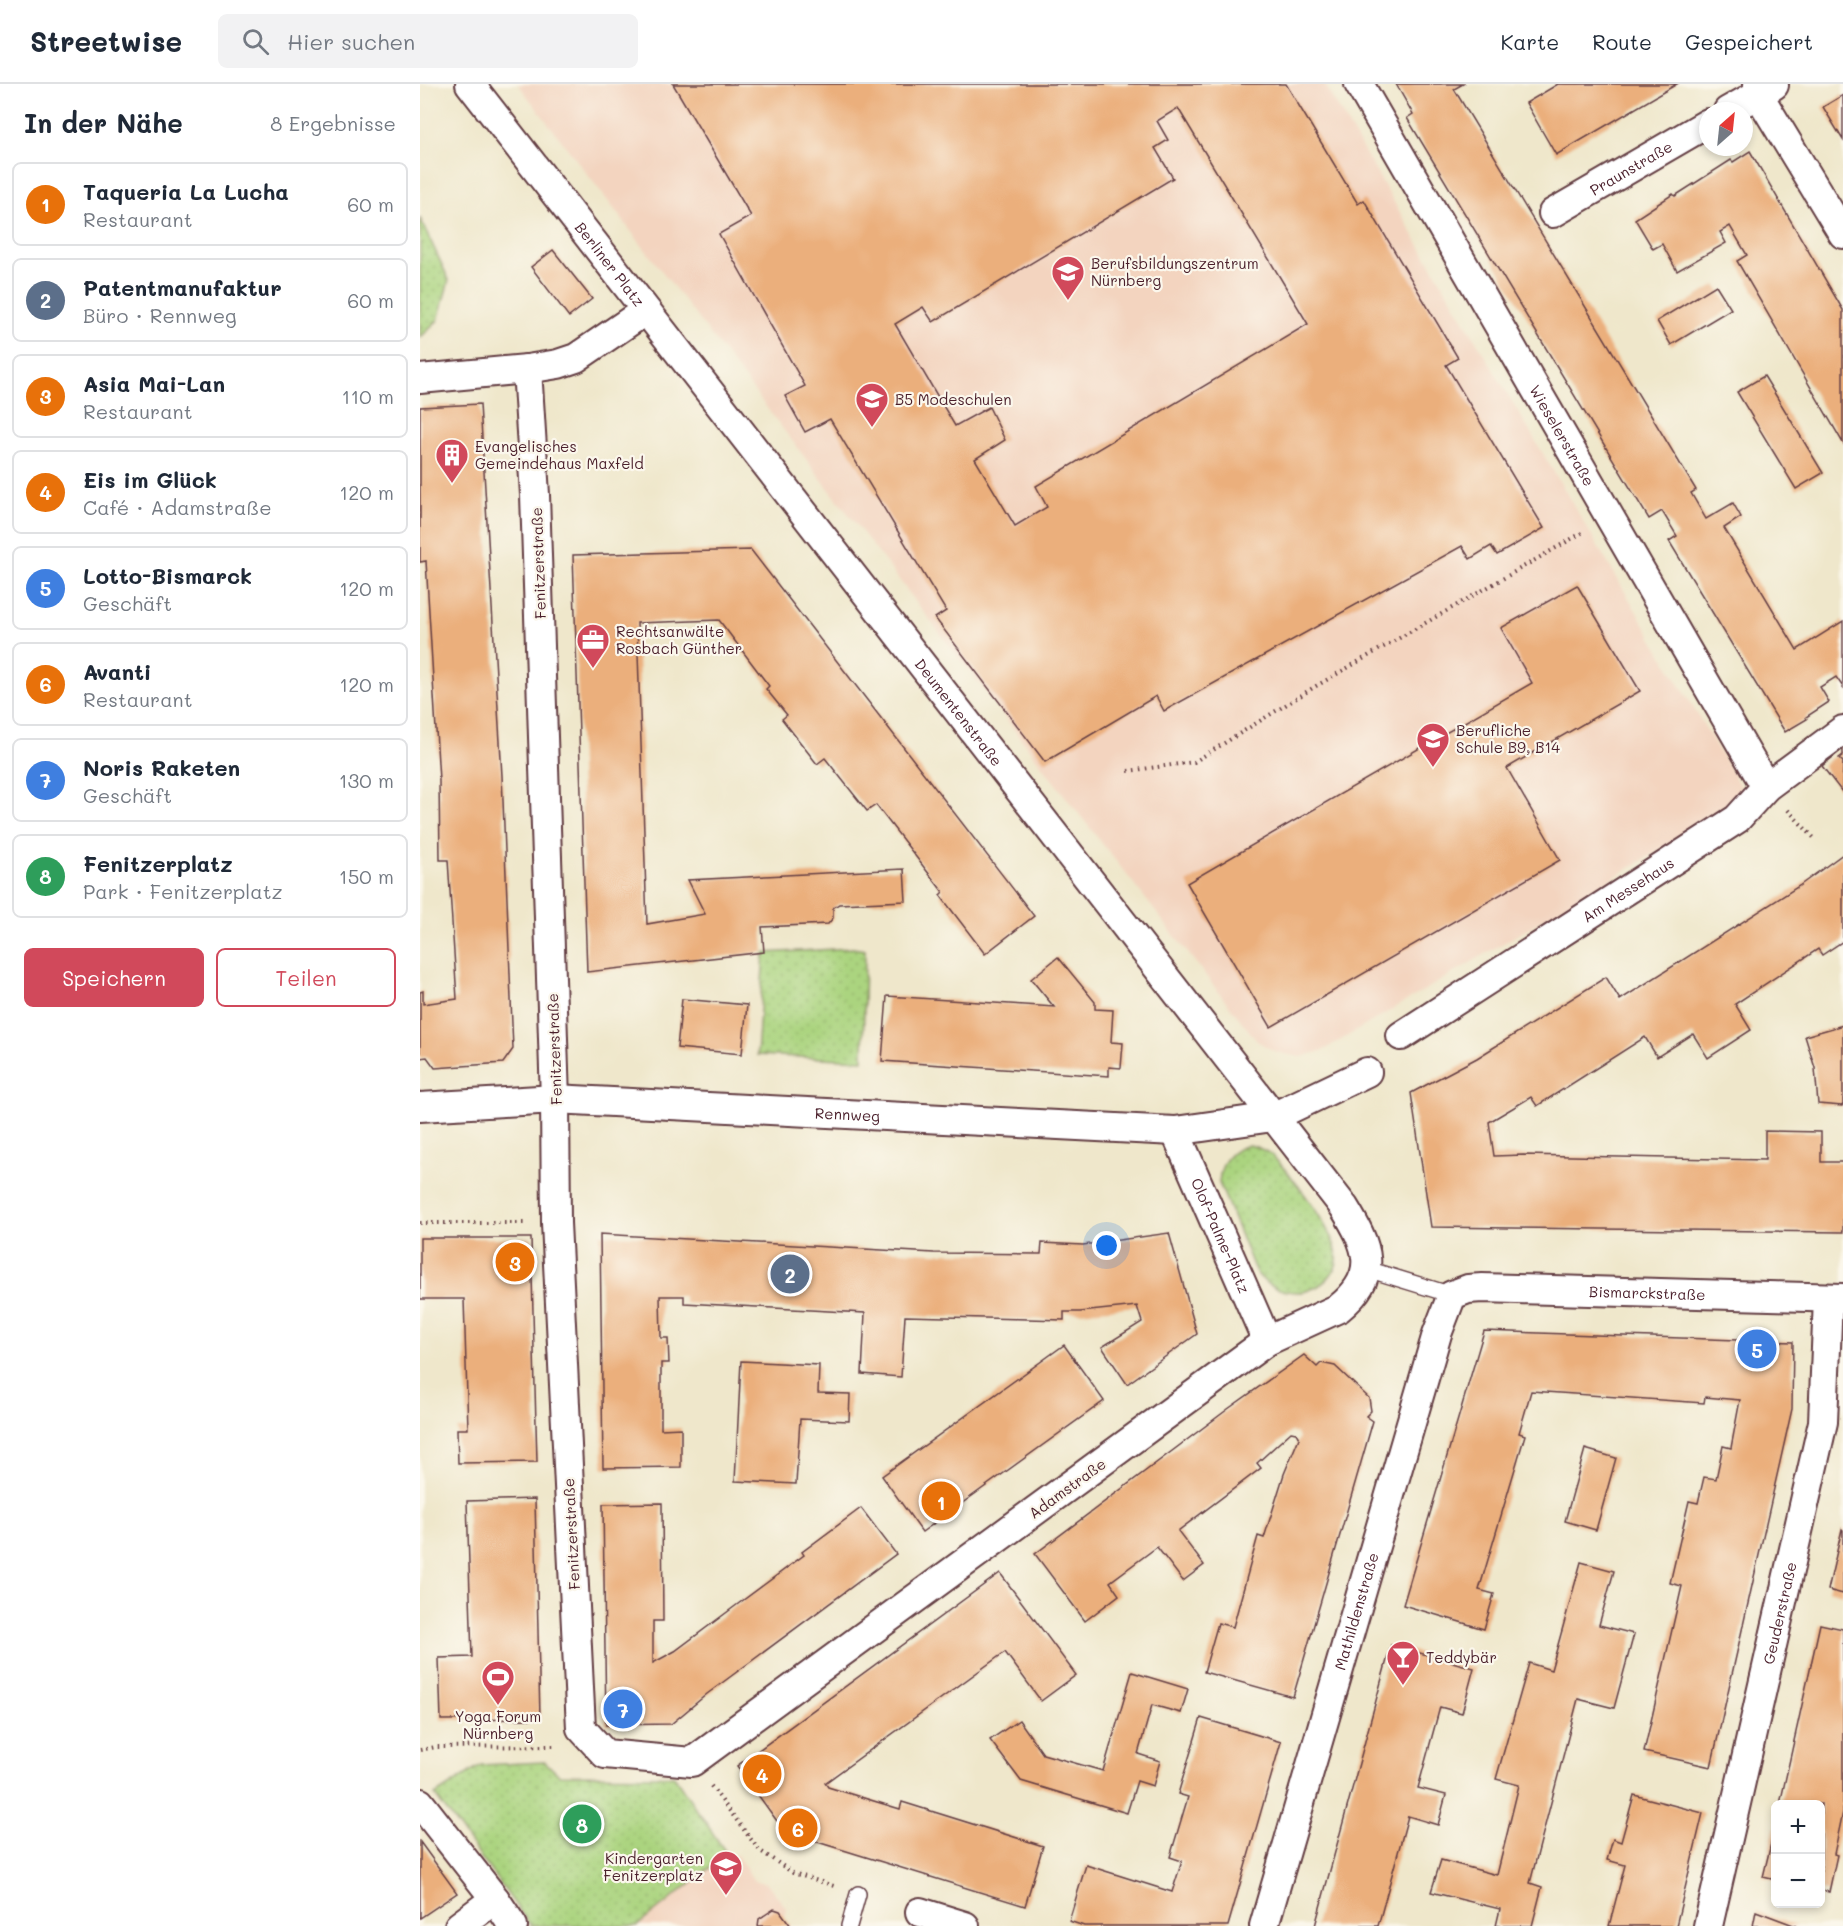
<!DOCTYPE html>
<html lang="de">
<meta charset="utf-8">
<style>
body{margin:0;font-family:Mali,sans-serif;background:#f2f2f3;color:#1f2937}
.controls{position:absolute;right:18px;bottom:18px;display:grid;overflow:hidden;border-radius:9px;box-shadow:0 3px 9px #0003}
.controls button{width:54px;height:54px;display:grid;place-items:center;padding:0;border:0;border-bottom:2px solid #e0e1e3;background:#fff;color:#1f2937;font:30px sans-serif}
.compass{position:absolute;left:1279px;top:18px;width:54px;height:54px;border-radius:50%;background:#fff;box-shadow:0 3px 9px #0003;rotate:27deg}
.you{position:absolute;left:687px;top:1162px;width:21px;height:21px;margin:-15px;border:4px solid #fff;border-radius:50%;background:#1a73e8;box-shadow:0 0 0 9px #1a73e833}
.badge{display:grid;place-items:center;width:39px;height:39px;border-radius:50%;background:#d1495b;color:#fff;font-size:20px;font-weight:700}
.pin{position:absolute;translate:-50% -50%;border:3px solid #fff;box-shadow:0 2px 6px #0006}
.list{margin:0;padding:0;list-style:none}
h2{display:flex;justify-content:space-between;align-items:center;height:78px;margin:0;padding:0 24px;font-size:26px}
h2 small{font-size:20px;font-weight:400;color:#747a83}
.list li{display:grid;grid-template-columns:39px 1fr auto;gap:18px;align-items:center;box-sizing:border-box;height:84px;margin:0 12px 12px;padding:0 12px;border:2px solid #e0e1e3;border-radius:9px}
.list b{display:block;font-size:22px;white-space:nowrap}
.list p{margin:0;font-size:20px;white-space:nowrap;color:#747a83}
.list em{font-size:20px;font-style:normal;color:#747a83}
.actions{display:flex;gap:12px;padding:18px 24px}
.actions a{flex:1;padding:14px 0;border:2px solid #d1495b;border-radius:9px;text-align:center;font-size:21px;color:#d1495b}
.actions .main{background:#d1495b;color:#fff}
.icon{flex:none;width:33px;height:33px;fill:none;stroke:currentColor;stroke-width:2;stroke-linecap:round;stroke-linejoin:round}
.map{position:relative;flex:none;width:1423px;height:1842px;overflow:hidden}
header{display:flex;align-items:center;gap:36px;box-sizing:border-box;height:84px;padding:0 30px;background:#fff;border-bottom:2px solid #e0e1e3}
header strong{font-size:28px}
nav{display:flex;gap:33px;margin-inline-start:auto;font-size:21px}
.search{width:420px;height:54px;background:#f2f2f3;display:flex;align-items:center;gap:15px;box-sizing:border-box;padding:0 21px;border-radius:9px;color:#747a83;font-size:22px}
main{display:flex}
aside{flex:1;background:#fff}
.map>svg:first-child{display:block}
</style>
<header>
<strong>Streetwise</strong>
<div class="search"><svg class="icon" aria-label="search" viewBox="0 0 24 24"><circle cx="10" cy="10" r="6"/><path d="M15 15l6 6"/></svg>Hier suchen</div>
<nav><a>Karte</a><a>Route</a><a>Gespeichert</a></nav>
</header>
<main>
<aside>
<h2>In der Nähe<small>8 Ergebnisse</small></h2>
<ul class="list">
<li><span class="badge" style="background:#e8710a">1</span><div><b>Taqueria La Lucha</b><p>Restaurant</p></div><em>60 m</em></li>
<li><span class="badge" style="background:#5c6f8a">2</span><div><b>Patentmanufaktur</b><p>Büro · Rennweg</p></div><em>60 m</em></li>
<li><span class="badge" style="background:#e8710a">3</span><div><b>Asia Mai-Lan</b><p>Restaurant</p></div><em>110 m</em></li>
<li><span class="badge" style="background:#e8710a">4</span><div><b>Eis im Glück</b><p>Café · Adamstraße</p></div><em>120 m</em></li>
<li><span class="badge" style="background:#3f7fe0">5</span><div><b>Lotto-Bismarck</b><p>Geschäft</p></div><em>120 m</em></li>
<li><span class="badge" style="background:#e8710a">6</span><div><b>Avanti</b><p>Restaurant</p></div><em>120 m</em></li>
<li><span class="badge" style="background:#3f7fe0">7</span><div><b>Noris Raketen</b><p>Geschäft</p></div><em>130 m</em></li>
<li><span class="badge" style="background:#2e9e5b">8</span><div><b>Fenitzerplatz</b><p>Park · Fenitzerplatz</p></div><em>150 m</em></li>
</ul>
<div class="actions"><a class="main">Speichern</a><a>Teilen</a></div>
</aside>
<div class="map">
<svg width="1423" height="1842" viewBox="0 0 1423 1842">
<defs>
<pattern id="grass-dots" width="8" height="8" patternUnits="userSpaceOnUse" patternTransform="scale(1.5)"><rect width="8" height="8" fill="#abd47f"/><path d="M2 2h.1M6 6h.1" fill="none" stroke="#95b66e" stroke-width="1.8" stroke-linecap="round"/></pattern>
</defs>
<rect width="100%" height="100%" fill="#fbf7ec"/>
<filter id="ink" filterUnits="userSpaceOnUse"><feTurbulence type="fractalNoise" baseFrequency=".0167" numOctaves="2"/><feDisplacementMap in="SourceGraphic" scale="12" xChannelSelector="R" yChannelSelector="G"/><feConvolveMatrix kernelMatrix="1 2 1 2 8 2 1 2 1" color-interpolation-filters="sRGB"/></filter>
<filter id="wash" filterUnits="userSpaceOnUse"><feTurbulence type="fractalNoise" baseFrequency=".008" numOctaves="4" result="noise"/><feDisplacementMap in="SourceGraphic" scale="24" xChannelSelector="R" yChannelSelector="G"/><feGaussianBlur stdDeviation="1.35" result="paint"/><feColorMatrix in="noise" values="0 0 0 0 0 0 0 0 0 0 0 0 0 0 0 0 0 1.4 0 .05"/><feComposite in="paint" operator="in"/></filter>
<g filter="url(#wash)">
<rect width="100%" height="100%" fill="#efe7cb"/>
<g fill="#f3d4bf">
<path d="M 98,0 L 904,0 L 1327,714 L 904,966 L 881,973 L 856,968 L 837,957 L 652,721 Z"/>
<path d="M 307,1770 L 317,1771 L 334,1797 L 347,1799 L 366,1824 L 364,1833 L 369,1842 L 217,1842 Z"/>
</g>
<g fill="url(#grass-dots)" stroke="#7a7a55" stroke-width="1.5">
<path d="M 0,134 L 29,196 L 18,236 L 0,254 Z"/>
<path d="M 433,864 L 445,866 L 443,976 L 337,971 L 344,869 Z"/>
<path d="M 829,1061 C 837,1063 843,1065 850,1070 C 869,1086 920,1153 917,1177 C 916,1188 904,1200 894,1204 C 876,1213 852,1206 839,1192 C 833,1186 831,1175 827,1167 C 818,1145 809,1122 799,1099 C 800,1079 809,1066 829,1061 Z"/>
<path d="M 125,1678 L 139,1691 L 254,1692 L 307,1770 L 217,1842 L 111,1842 L 15,1711 L 61,1681 Z"/>
</g>
<g id="blocks">
<g fill="#ebaf7c" fill-rule="evenodd">
<path d="M 253,0 L 866,0 L 938,120 L 944,116 L 1038,274 L 1026,281 L 1124,444 L 1077,471 L 1071,462 L 1050,475 L 1042,462 L 744,627 L 736,612 L 625,678 L 515,534 L 526,527 L 410,335 L 385,348 L 365,312 L 385,302 L 299,150 L 331,132 ZM 758,24 L 888,240 L 616,402 L 627,423 L 595,442 L 555,375 L 585,356 L 569,323 L 535,342 L 475,240 L 503,223 L 513,238 L 753,94 L 735,64 L 748,56 L 737,37 Z"/>
<path d="M 976,0 L 1043,0 L 1034,5 L 1276,406 L 1271,409 L 1286,435 L 1313,419 L 1321,433 L 1304,444 L 1377,566 L 1423,537 L 1423,603 L 1416,593 L 1400,603 L 1409,618 L 1386,633 L 1387,635 L 1365,648 L 1249,457 L 1257,452 L 1242,427 L 1229,435 L 987,34 L 993,30 Z"/>
<path d="M 1138,0 L 1257,0 L 1136,71 L 1106,19 Z"/>
<path d="M 1423,11 L 1423,56 L 1403,23 Z"/>
<path d="M 1330,67 L 1423,226 L 1423,359 L 1317,177 L 1327,171 L 1310,142 L 1300,148 L 1306,159 L 1257,187 L 1242,160 L 1233,165 L 1215,135 L 1253,110 L 1255,112 L 1311,76 L 1313,78 Z"/>
<path d="M 133,166 L 172,215 L 149,233 L 111,183 Z"/>
<path d="M 1296,201 L 1311,225 L 1251,261 L 1237,237 Z"/>
<path d="M 1344,292 L 1403,389 L 1376,405 L 1317,308 Z"/>
<path d="M 60,320 L 82,692 L 93,965 L 83,979 L 15,984 L 7,973 L 0,974 L 0,908 L 3,907 L 3,920 L 37,915 L 28,776 L 20,776 L 19,696 L 6,477 L 0,478 L 0,323 Z"/>
<path d="M 331,466 L 614,832 L 565,870 L 520,811 L 523,808 L 456,721 L 447,727 L 405,674 L 397,680 L 362,635 L 367,631 L 346,605 L 349,602 L 299,536 L 217,539 L 227,840 L 285,830 L 268,796 L 484,785 L 486,817 L 419,820 L 413,824 L 413,834 L 408,840 L 342,843 L 344,868 L 167,888 L 153,471 Z"/>
<path d="M 1157,501 L 1220,607 L 1087,684 L 1140,776 L 851,943 L 767,799 L 1112,599 L 1081,544 Z"/>
<path d="M 1423,665 L 1423,671 L 1419,674 L 1423,678 L 1422,708 L 1402,682 Z"/>
<path d="M 1423,770 L 1423,857 L 1402,871 L 1398,865 L 1315,920 L 1331,946 L 1288,974 L 1273,950 L 1237,973 L 1225,953 L 1117,1022 L 1111,1013 L 1069,1038 L 1074,1072 L 1103,1071 L 1345,1076 L 1345,1047 L 1401,1048 L 1401,1078 L 1423,1078 L 1423,1148 L 1011,1143 L 991,1009 L 1057,974 L 1186,893 L 1200,916 L 1379,802 Z"/>
<path d="M 638,873 L 675,918 L 675,925 L 693,926 L 691,958 L 703,959 L 701,984 L 689,983 L 689,992 L 462,977 L 467,912 L 634,923 L 611,895 Z"/>
<path d="M 262,915 L 327,921 L 322,970 L 257,964 Z"/>
<path d="M 1423,941 L 1423,1020 L 1422,1022 L 1398,1020 L 1395,984 L 1385,952 Z"/>
<path d="M 749,1149 L 777,1250 L 707,1300 L 682,1263 L 722,1238 L 717,1222 L 660,1228 L 644,1228 L 644,1236 L 485,1232 L 481,1293 L 442,1290 L 445,1229 L 264,1219 L 264,1212 L 240,1212 L 241,1254 L 248,1254 L 249,1279 L 241,1279 L 241,1345 L 261,1344 L 261,1383 L 183,1384 L 180,1150 L 514,1169 L 621,1170 L 622,1159 L 663,1161 Z"/>
<path d="M 0,1154 L 111,1154 L 117,1378 L 38,1379 L 37,1345 L 48,1345 L 44,1215 L 0,1215 Z"/>
<path d="M 1064,1247 L 1373,1258 L 1372,1325 L 1291,1683 L 1224,1668 L 1262,1502 L 1250,1499 L 1269,1417 L 1278,1419 L 1284,1393 L 1296,1395 L 1303,1362 L 1311,1364 L 1320,1316 L 1285,1313 L 1284,1319 L 1111,1307 L 1099,1349 L 1105,1351 L 1059,1506 L 1074,1510 L 1064,1545 L 983,1521 Z"/>
<path d="M 644,1261 L 684,1317 L 502,1448 L 462,1392 Z"/>
<path d="M 884,1271 L 897,1283 L 901,1279 L 915,1282 L 949,1314 L 951,1327 L 946,1332 L 953,1337 L 873,1613 L 784,1588 L 798,1539 L 813,1543 L 838,1452 L 844,1454 L 864,1390 L 879,1354 L 876,1349 L 871,1348 L 837,1379 L 841,1384 L 758,1447 L 784,1481 L 763,1497 L 737,1463 L 690,1498 L 699,1511 L 665,1537 L 615,1470 L 808,1325 Z"/>
<path d="M 321,1277 L 399,1281 L 398,1309 L 430,1310 L 429,1337 L 380,1335 L 376,1400 L 315,1397 Z"/>
<path d="M 1165,1365 L 1196,1374 L 1176,1446 L 1145,1437 Z"/>
<path d="M 115,1415 L 120,1635 L 21,1636 L 19,1574 L 52,1573 L 47,1417 Z"/>
<path d="M 242,1419 L 243,1537 L 233,1537 L 233,1579 L 255,1567 L 318,1520 L 384,1471 L 382,1468 L 441,1424 L 476,1470 L 287,1610 L 251,1640 L 186,1641 L 183,1420 Z"/>
<path d="M 1422,1445 L 1423,1446 L 1423,1510 L 1408,1506 Z"/>
<path d="M 1161,1478 L 1194,1487 L 1179,1541 L 1214,1550 L 1194,1624 L 1158,1615 L 1110,1799 L 1122,1803 L 1112,1842 L 1076,1842 L 1080,1825 L 1011,1808 L 1021,1776 L 1077,1791 L 1099,1701 L 1076,1695 L 1109,1579 L 1131,1586 Z"/>
<path d="M 580,1489 L 656,1591 L 621,1617 L 585,1568 L 405,1699 L 408,1703 L 480,1725 L 482,1718 L 623,1762 L 605,1822 L 365,1748 L 317,1682 Z"/>
<path d="M 1400,1540 L 1423,1545 L 1423,1728 L 1414,1770 L 1417,1771 L 1409,1808 L 1401,1806 L 1401,1720 L 1360,1720 Z"/>
<path d="M 971,1561 L 1054,1584 L 1042,1629 L 1020,1623 L 998,1704 L 1026,1711 L 1018,1741 L 988,1732 L 958,1842 L 895,1842 Z"/>
<path d="M 712,1588 L 768,1605 L 761,1629 L 732,1621 L 718,1670 L 740,1677 L 733,1702 L 717,1697 L 707,1729 L 601,1697 L 570,1656 L 599,1636 L 623,1670 L 683,1687 Z"/>
<path d="M 781,1634 L 861,1658 L 808,1842 L 664,1842 L 649,1837 L 666,1781 L 752,1808 L 762,1777 L 750,1773 L 768,1713 L 758,1710 Z"/>
<path d="M 1214,1711 L 1283,1729 L 1256,1842 L 1189,1842 L 1205,1781 L 1187,1776 L 1193,1755 L 1201,1758 Z"/>
<path d="M 1355,1743 L 1356,1743 L 1356,1796 L 1343,1793 Z"/>
<path d="M 0,1758 L 37,1809 L 0,1834 Z"/>
<path d="M 354,1825 L 360,1827 L 371,1842 L 338,1842 L 339,1835 Z"/>
<path d="M 1336,1827 L 1376,1842 L 1333,1842 Z"/>
</g>
</g>
</g>
<g filter="url(#ink)">
<use href="#blocks" fill-opacity="0" stroke="#633d43" stroke-width="1.5"/>
<g fill="none" stroke-linecap="round" stroke-linejoin="round">
<defs>
<g id="lane">
<path d="M 947,1185 L 1032,1211"/>
<path d="M 429,1842 L 438,1810"/>
</g>
<g id="street">
<path id="s1" d="M 50,0 L 924,1123 C 948,1162 961,1190 919,1224 L 847,1257 L 272,1678 L 185,1670 L 161,1644 L 136,1139 L 135,1015 L 115,411 L 107,285"/>
<path id="s2" d="M 939,0 L 1346,703"/>
<path d="M 1338,0 L 1338,10 L 1423,150"/>
<path d="M 1308,27 L 1354,1"/>
<path id="s3" d="M 1133,129 L 1288,39"/>
<path d="M 0,295 L 107,285 L 138,280 L 156,274 L 225,227"/>
<path id="s4" d="M 981,952 L 1317,735 L 1346,703 L 1423,646"/>
<path id="s5" d="M 0,1023 L 135,1015 L 755,1047 L 853,1033 L 947,988"/>
<path id="s6" d="M 755,1047 L 847,1257"/>
<path d="M 0,1719 L 75,1815 L 93,1842"/>
<path d="M 500,1828 L 545,1842"/>
<path d="M 39,1842 L 75,1815"/>
<path id="s7" d="M 844,1842 L 1017,1250 L 1032,1211 L 1048,1205 L 1062,1204 L 1423,1214"/>
<path id="s8" d="M 1288,1842 L 1403,1338 L 1408,1214"/>
</g>
</defs>
<use href="#lane" stroke="#633d43" stroke-width="18"/>
<use href="#street" stroke="#633d43" stroke-width="32"/>
<g stroke="#633d43" stroke-width="4" stroke-dasharray="1.5 4.5" stroke-linecap="butt">
<path d="M 708,687 L 774,678 L 896,602 L 1162,449"/>
<path d="M 1368,726 L 1394,754"/>
<path d="M 0,1139 L 104,1139"/>
<path d="M 0,1666 L 16,1663 L 136,1662"/>
<path d="M 291,1702 L 339,1766 L 373,1789 L 414,1802"/>
</g>
<use href="#lane" stroke="#fff" stroke-width="15"/>
<use href="#street" stroke="#fff" stroke-width="28"/>
</g>
</g>
<defs>
<symbol id="school-pin" viewBox="-11 -11 22 30"><path d="M0 17L-7.5 6A9.5 9.5 0 1 1 7.5 6Z" fill="#d1495b" stroke="#fbf7ec"/><path d="M0-5L7-2L0 1L-7-2ZM-4 1L0 2.5L4 1V4Q0 6-4 4Z" fill="#fff"/></symbol>
<symbol id="university-pin" viewBox="-11 -11 22 30"><path d="M0 17L-7.5 6A9.5 9.5 0 1 1 7.5 6Z" fill="#d1495b" stroke="#fbf7ec"/><path d="M0-5L7-2L0 1L-7-2ZM-4 1L0 2.5L4 1V4Q0 6-4 4Z" fill="#fff"/></symbol>
<symbol id="building-pin" viewBox="-11 -11 22 30"><path d="M0 17L-7.5 6A9.5 9.5 0 1 1 7.5 6Z" fill="#d1495b" stroke="#fbf7ec"/><path d="M-4-6H4V6H1V3H-1V6H-4ZM-2.5-4.3h1.7v1.8h-1.7ZM.8-4.3h1.7v1.8H.8ZM-2.5-1h1.7V.8h-1.7ZM.8-1h1.7V.8H.8Z" fill="#fff"/></symbol>
<symbol id="office-pin" viewBox="-11 -11 22 30"><path d="M0 17L-7.5 6A9.5 9.5 0 1 1 7.5 6Z" fill="#d1495b" stroke="#fbf7ec"/><path d="M-6-3h4V-5.5h4V-3h4V5H-6ZM-1-4.5V-3h2v-1.5ZM-6 0V1H6V0Z" fill="#fff"/></symbol>
<symbol id="bar-pin" viewBox="-11 -11 22 30"><path d="M0 17L-7.5 6A9.5 9.5 0 1 1 7.5 6Z" fill="#d1495b" stroke="#fbf7ec"/><path d="M-6-5H6L.8 .8V4.5H3.5V6h-7V4.5H-.8V.8Z" fill="#fff"/></symbol>
<symbol id="stadium-pin" viewBox="-11 -11 22 30"><path d="M0 17L-7.5 6A9.5 9.5 0 1 1 7.5 6Z" fill="#d1495b" stroke="#fbf7ec"/><path d="M0-5a6.5 5 0 1 0 0 10a6.5 5 0 1 0 0-10ZM-3.5-1.8h7v3.6h-7Z" fill="#fff"/></symbol>
</defs>
<g fill-rule="evenodd">
<use href="#school-pin" x="629" y="169" width="38" height="52"/>
<use href="#university-pin" x="433" y="296" width="38" height="52"/>
<use href="#building-pin" x="13" y="352" width="38" height="52"/>
<use href="#office-pin" x="154" y="537" width="38" height="52"/>
<use href="#school-pin" x="994" y="636" width="38" height="52"/>
<use href="#bar-pin" x="964" y="1554" width="38" height="52"/>
<use href="#stadium-pin" x="59" y="1574" width="38" height="52"/>
<use href="#school-pin" x="287" y="1764" width="38" height="52"/>
</g>
<g text-anchor="middle" dominant-baseline="central" stroke-width="4.5" stroke-linejoin="round" paint-order="stroke">
<g font-size="15" fill="#4a1f2b" stroke="#fbf7ec">
<text stroke="none"><textPath href="#s3" startOffset="90">Praunstraße</textPath></text>
<text stroke="none"><textPath href="#s1" startOffset="228">Berliner Platz</textPath></text>
<text stroke="none"><textPath href="#s2" startOffset="406">Wieselerstraße</textPath></text>
<text transform="translate(118 479) rotate(-92)">Fenitzerstraße</text>
<text stroke="none"><textPath href="#s1" startOffset="796">Deumentenstraße</textPath></text>
<text stroke="none"><textPath href="#s4" startOffset="270">Am Messehaus</textPath></text>
<text transform="translate(134 965) rotate(-92)">Fenitzerstraße</text>
<text stroke="none"><textPath href="#s5" startOffset="428">Rennweg</textPath></text>
<text stroke="none"><textPath href="#s6" startOffset="114">Olof-Palme-Platz</textPath></text>
<text stroke="none"><textPath href="#s7" startOffset="855">Bismarckstraße</textPath></text>
<text transform="translate(647 1404) rotate(-36)">Adamstraße</text>
<text transform="translate(151 1450) rotate(-93)">Fenitzerstraße</text>
<text stroke="none"><textPath href="#s7" startOffset="328">Mathildenstraße</textPath></text>
<text stroke="none"><textPath href="#s8" startOffset="321">Geuderstraße</textPath></text>
</g>
<g font-size="15" fill="#4a1f2b" stroke="#fbf7ec" text-anchor="start">
<text x="671" y="179">Berufsbildungszentrum<tspan x="671" dy="17">Nürnberg</tspan></text>
<text x="475" y="315">B5 Modeschulen</text>
<text x="55" y="362">Evangelisches<tspan x="55" dy="17">Gemeindehaus Maxfeld</tspan></text>
<text x="196" y="547">Rechtsanwälte<tspan x="196" dy="17">Rosbach Günther</tspan></text>
<text x="1036" y="646">Berufliche<tspan x="1036" dy="17">Schule B9, B14</tspan></text>
<text x="1006" y="1573">Teddybär</text>
<text x="78" y="1632" text-anchor="middle">Yoga Forum<tspan x="78" dy="17">Nürnberg</tspan></text>
<text x="283" y="1774" text-anchor="end">Kindergarten<tspan x="283" dy="17">Fenitzerplatz</tspan></text>
</g>
</g>
</svg>
<div class="controls">
<button>+</button>
<button>−</button>
</div>
<svg class="compass" viewBox="-18 -18 36 36"><path d="M0-13l5 13h-10z" fill="#e53935"/><path d="M0 13l5-13h-10z" fill="#747a83"/></svg>
<div class="you"></div>
<div class="pin badge" style="left:521px;top:1417px;background:#e8710a">1</div>
<div class="pin badge" style="left:370px;top:1190px;background:#5c6f8a">2</div>
<div class="pin badge" style="left:95px;top:1178px;background:#e8710a">3</div>
<div class="pin badge" style="left:342px;top:1690px;background:#e8710a">4</div>
<div class="pin badge" style="left:1337px;top:1265px;background:#3f7fe0">5</div>
<div class="pin badge" style="left:378px;top:1744px;background:#e8710a">6</div>
<div class="pin badge" style="left:203px;top:1625px;background:#3f7fe0">7</div>
<div class="pin badge" style="left:162px;top:1740px;background:#2e9e5b">8</div>
</div>
</main>
